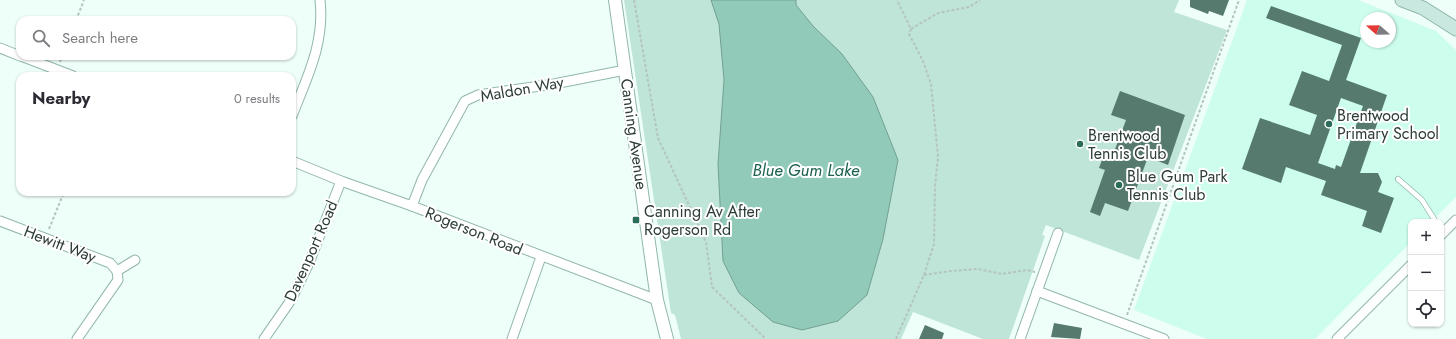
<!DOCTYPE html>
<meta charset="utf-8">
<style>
body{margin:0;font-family:Jost,sans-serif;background:#f2f2f3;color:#2b2b33}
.controls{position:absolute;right:12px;bottom:12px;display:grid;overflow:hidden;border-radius:8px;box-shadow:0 1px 3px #0004}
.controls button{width:36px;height:36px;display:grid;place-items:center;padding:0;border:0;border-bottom:1px solid #e1e1e2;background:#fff;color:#2b2b33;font:20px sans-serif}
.compass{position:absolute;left:1360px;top:12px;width:36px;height:36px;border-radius:50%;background:#fff;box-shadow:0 1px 3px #0004;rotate:290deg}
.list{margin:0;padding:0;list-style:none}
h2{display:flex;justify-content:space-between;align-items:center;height:52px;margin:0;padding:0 16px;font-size:17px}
h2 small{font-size:13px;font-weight:400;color:#7c7c81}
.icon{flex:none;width:22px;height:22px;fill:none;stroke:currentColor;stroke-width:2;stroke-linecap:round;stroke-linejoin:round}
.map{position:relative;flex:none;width:1456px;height:339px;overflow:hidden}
.search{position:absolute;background:#fff;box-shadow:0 1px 3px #0004;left:16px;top:16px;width:280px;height:44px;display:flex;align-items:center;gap:10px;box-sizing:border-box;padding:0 14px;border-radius:12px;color:#7c7c81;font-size:15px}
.panel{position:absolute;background:#fff;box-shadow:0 1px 3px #0004;left:16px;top:72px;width:280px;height:124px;border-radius:12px}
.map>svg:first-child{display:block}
</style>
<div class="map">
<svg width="1456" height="339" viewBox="0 0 1456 339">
<rect width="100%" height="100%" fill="#eefef8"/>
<path fill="#ccfded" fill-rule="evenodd" d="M 1247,0 L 1358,0 L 1436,31 L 1456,50 L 1456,197 L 1431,222 L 1411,222 L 1411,242 L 1315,339 L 1207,339 L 1134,310 ZM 1366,18 L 1390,18 L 1390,42 L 1366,42 Z"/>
<path fill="#bfe5d8" d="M 624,0 L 1179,0 L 1174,12 L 1227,30 L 1139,260 L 1046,225 L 1042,235 L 1045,236 L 1009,339 L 983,339 L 913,312 L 901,339 L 681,339 L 675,315 L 671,313 Z"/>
<path fill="#91cab8" stroke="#73a092" d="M 711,0 L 796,0 L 796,5 L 813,26 L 842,54 L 873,97 L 898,160 L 883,239 L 867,295 L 838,321 L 802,330 L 773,322 L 739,293 L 723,261 L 718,164 L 724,80 L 719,24 Z"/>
<g fill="#567a6e" fill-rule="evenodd">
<path d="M 1190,0 L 1229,0 L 1223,16 L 1209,11 L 1208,14 L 1190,7 Z"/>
<path d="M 1271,6 L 1361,38 L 1346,80 L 1387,95 L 1360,173 L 1378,173 L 1382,182 L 1378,192 L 1394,198 L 1381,233 L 1362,226 L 1367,211 L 1321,195 L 1326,181 L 1286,167 L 1281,183 L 1242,169 L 1260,118 L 1310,135 L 1317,115 L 1289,105 L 1302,71 L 1329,81 L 1342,45 L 1266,18 ZM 1341,98 L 1363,106 L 1341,167 L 1336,165 L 1335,169 L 1318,163 Z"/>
<path d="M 1120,91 L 1185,115 L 1168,165 L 1148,157 L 1128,211 L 1105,203 L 1100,216 L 1090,212 L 1105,170 L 1099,168 L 1106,149 L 1114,152 L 1126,120 L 1111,115 Z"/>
<path d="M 1054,323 L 1082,328 L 1080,339 L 1051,337 Z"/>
<path d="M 925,325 L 944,333 L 942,339 L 919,339 Z"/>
</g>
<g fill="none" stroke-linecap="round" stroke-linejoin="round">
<defs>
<path id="service" d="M 1398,179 L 1422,200 L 1436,222"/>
<g id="minor">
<path d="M 0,48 L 20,56"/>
<path d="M 21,56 L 73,76"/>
<path d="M 292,116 C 307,77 325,43 320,0"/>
<path d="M 292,161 L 341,181 L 412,206 L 657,300"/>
<path d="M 412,206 L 422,180 L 465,101 L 478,95 L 554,84 L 625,70"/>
<path d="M 0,221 L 110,263 L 117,271 L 118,280 L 77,339"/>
<path d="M 1441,235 L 1456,220"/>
<path d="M 117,271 L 135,260"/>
<path d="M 1037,291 L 1164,339"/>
<path d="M 264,339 L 291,300 L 309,263 L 341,181"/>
<path d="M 512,339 L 541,257"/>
<path d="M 1020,339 L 1058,233"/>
<path d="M 1337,339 L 1411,265"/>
</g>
<path id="tertiary" d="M 615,0 L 657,300 L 667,339"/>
<path id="secondary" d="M 1402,0 L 1423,8 L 1456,29"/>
</defs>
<use href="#service" stroke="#91b7ab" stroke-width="6"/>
<use href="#minor" stroke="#91b7ab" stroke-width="11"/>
<use href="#tertiary" stroke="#91b7ab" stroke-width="14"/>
<use href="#secondary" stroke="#91b7ab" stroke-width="15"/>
<g stroke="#b4c4be" stroke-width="2" stroke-dasharray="3 2" stroke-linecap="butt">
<path d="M 634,0 L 658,138 L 706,242 L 712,287 L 766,339"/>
<path d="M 76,20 L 84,0"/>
<path d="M 911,29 L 938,13 L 969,7 L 980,0"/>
<path d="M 60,62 L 62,56"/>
<path d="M 49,229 L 64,192"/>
<path d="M 924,275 L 951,271 L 978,269 L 1002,274 L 1027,270 L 1035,272"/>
<path d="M 1127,315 L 1239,0"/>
<path d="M 896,339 L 924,275 L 934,244 L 935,186 L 938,157 L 931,84 L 923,61 L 909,34 L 911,29 L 897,0"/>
</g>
<use href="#service" stroke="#fff" stroke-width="4.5"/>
<use href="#minor" stroke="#fff" stroke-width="9"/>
<use href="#tertiary" stroke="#fff" stroke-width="12"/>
<use href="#secondary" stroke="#c9e8e0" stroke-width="13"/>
</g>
<g fill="#2a6b59" stroke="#fff" stroke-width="1.5">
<circle cx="1329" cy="124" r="4"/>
<circle cx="1080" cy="144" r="4"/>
<circle cx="1119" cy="185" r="4"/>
<rect x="632" y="216" width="8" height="8" rx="2"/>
</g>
<g text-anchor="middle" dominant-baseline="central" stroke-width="4" stroke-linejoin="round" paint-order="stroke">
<g font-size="16" fill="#2d3d38" stroke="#fff">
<text transform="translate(522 89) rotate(-10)">Maldon Way</text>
<text transform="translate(634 134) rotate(82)">Canning Avenue</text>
<text transform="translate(474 231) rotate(22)">Rogerson Road</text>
<text transform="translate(60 244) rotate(21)">Hewitt Way</text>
<text transform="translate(311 251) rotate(-66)">Davenport Road</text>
</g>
<g font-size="16" fill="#2d3d38" stroke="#fff" text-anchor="start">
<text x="1337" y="115">Brentwood<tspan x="1337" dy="18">Primary School</tspan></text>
<text x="1088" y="135">Brentwood<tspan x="1088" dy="18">Tennis Club</tspan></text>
<text x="1127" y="176">Blue Gum Park<tspan x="1127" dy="18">Tennis Club</tspan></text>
<text x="644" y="211">Canning Av After<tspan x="644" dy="18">Rogerson Rd</tspan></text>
</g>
<g font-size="17" font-style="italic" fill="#1a6150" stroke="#fff">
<text x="806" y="170">Blue Gum Lake</text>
</g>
</g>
</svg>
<div class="controls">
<button>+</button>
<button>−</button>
<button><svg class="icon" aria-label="locate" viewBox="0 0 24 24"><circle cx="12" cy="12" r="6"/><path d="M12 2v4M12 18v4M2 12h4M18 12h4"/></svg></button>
</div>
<svg class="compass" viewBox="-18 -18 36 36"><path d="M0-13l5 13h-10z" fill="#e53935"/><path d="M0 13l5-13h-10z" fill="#7c7c81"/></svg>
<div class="search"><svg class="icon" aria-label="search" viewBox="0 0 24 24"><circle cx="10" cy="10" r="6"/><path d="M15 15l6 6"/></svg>Search here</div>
<section class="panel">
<h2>Nearby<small>0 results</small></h2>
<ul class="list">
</ul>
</section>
</div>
